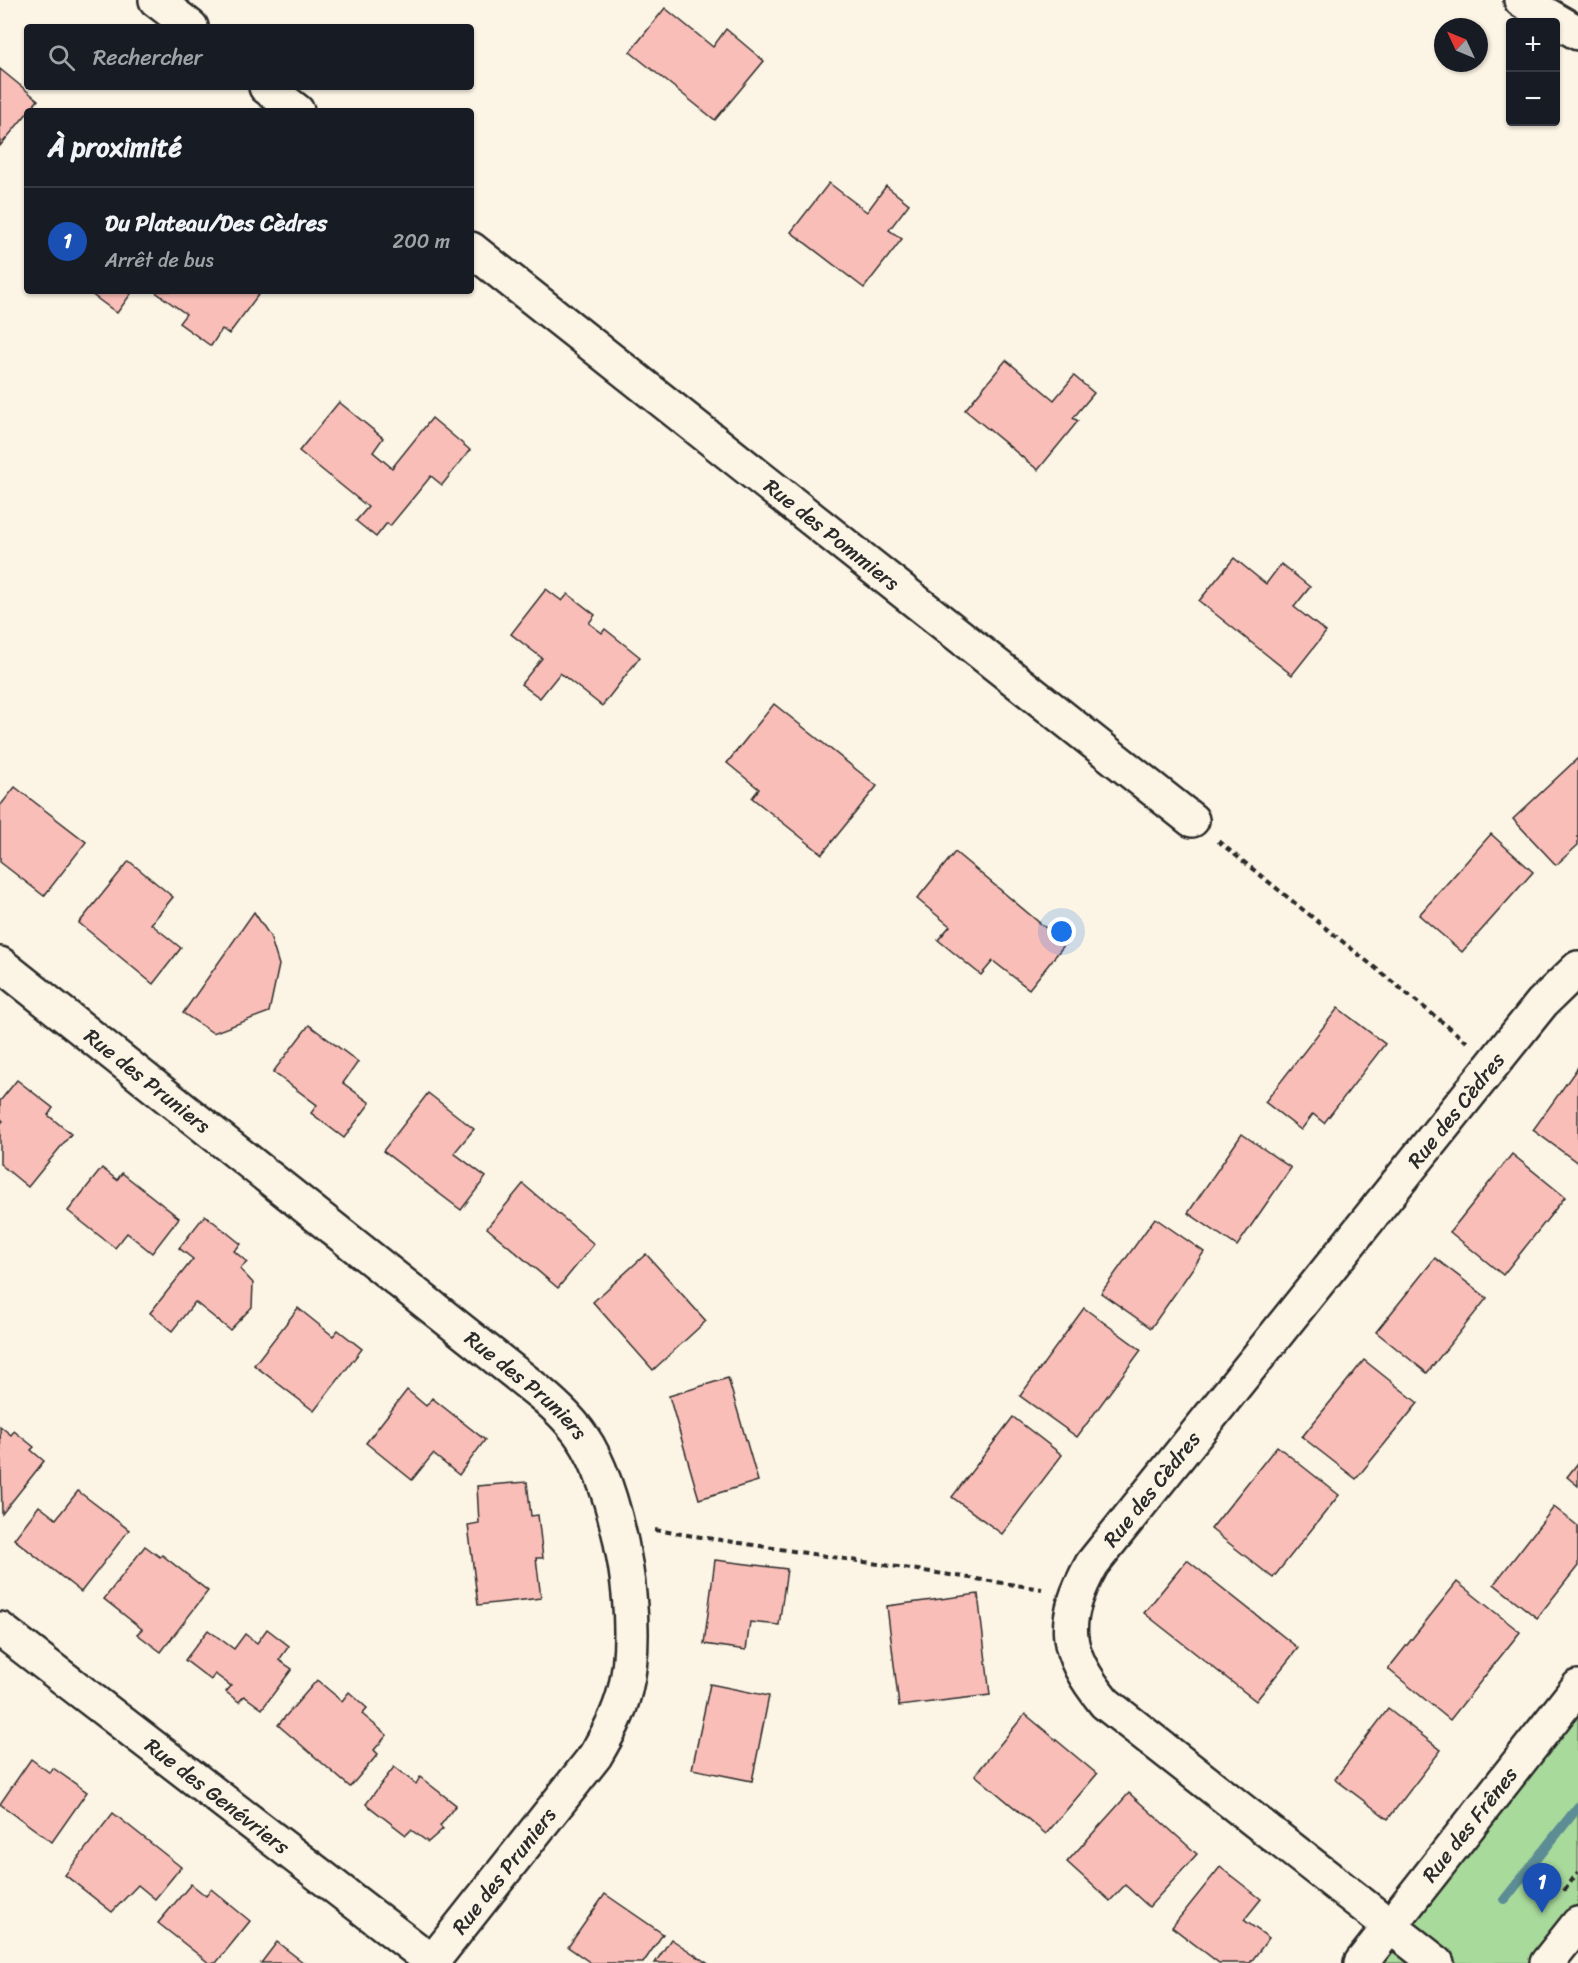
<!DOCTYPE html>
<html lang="fr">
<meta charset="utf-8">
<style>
body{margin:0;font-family:Sriracha,sans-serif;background:#20242c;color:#f1f3f6}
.controls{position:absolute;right:18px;top:18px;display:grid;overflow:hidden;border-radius:6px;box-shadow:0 2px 4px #0004}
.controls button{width:54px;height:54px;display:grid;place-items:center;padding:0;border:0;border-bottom:2px solid #363941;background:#171b24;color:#f1f3f6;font:30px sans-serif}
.compass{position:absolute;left:1434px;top:18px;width:54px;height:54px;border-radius:50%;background:#171b24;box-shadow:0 2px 4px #0004;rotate:314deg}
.you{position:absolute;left:1062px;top:932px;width:21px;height:21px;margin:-15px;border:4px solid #fff;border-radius:50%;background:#1a73e8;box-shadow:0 0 0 9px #1a73e833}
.badge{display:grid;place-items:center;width:39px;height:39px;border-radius:50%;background:#c8321e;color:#fff;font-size:20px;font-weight:700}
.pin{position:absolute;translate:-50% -50px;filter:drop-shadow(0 2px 3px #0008)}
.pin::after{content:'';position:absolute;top:32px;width:21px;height:18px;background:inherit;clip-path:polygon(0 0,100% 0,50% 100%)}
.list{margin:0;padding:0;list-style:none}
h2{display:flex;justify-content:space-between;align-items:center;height:78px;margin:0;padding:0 24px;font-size:26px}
h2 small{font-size:20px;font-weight:400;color:#9ea1a6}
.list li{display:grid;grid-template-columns:39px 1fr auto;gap:18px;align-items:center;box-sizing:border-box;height:108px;padding:0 24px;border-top:2px solid #363941}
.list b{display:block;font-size:22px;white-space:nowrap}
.list p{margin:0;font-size:20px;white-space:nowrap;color:#9ea1a6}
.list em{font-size:20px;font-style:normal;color:#9ea1a6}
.icon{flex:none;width:33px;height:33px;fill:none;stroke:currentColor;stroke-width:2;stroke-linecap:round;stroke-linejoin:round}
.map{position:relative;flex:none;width:1578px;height:1963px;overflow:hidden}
.search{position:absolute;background:#171b24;box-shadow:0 2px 4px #0004;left:24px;top:24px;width:450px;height:66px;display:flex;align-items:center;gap:15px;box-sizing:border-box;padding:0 21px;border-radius:6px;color:#9ea1a6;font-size:22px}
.panel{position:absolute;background:#171b24;box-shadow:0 2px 4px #0004;left:24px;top:108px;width:450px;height:186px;border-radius:6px}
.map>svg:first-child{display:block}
</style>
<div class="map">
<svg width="1578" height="1963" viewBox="0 0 1578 1963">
<rect width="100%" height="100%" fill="#fcf5e5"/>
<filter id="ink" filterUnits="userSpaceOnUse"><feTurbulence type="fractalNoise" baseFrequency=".0167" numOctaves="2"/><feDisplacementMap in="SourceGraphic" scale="12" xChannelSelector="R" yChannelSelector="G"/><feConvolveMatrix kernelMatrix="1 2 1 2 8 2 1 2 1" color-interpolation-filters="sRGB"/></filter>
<g filter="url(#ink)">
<path fill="#a8da9b" stroke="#6a8263" stroke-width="1.5" d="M 1578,1687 L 1578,1924 L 1547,1963 L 1361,1963 Z"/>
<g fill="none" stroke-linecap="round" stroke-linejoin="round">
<path stroke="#5d8d94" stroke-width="10" d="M 1505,1899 L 1578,1807"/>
</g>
<g fill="#fabeb8" stroke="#2b2b2b" stroke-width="1.5">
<path d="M 665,8 L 713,47 L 726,29 L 764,61 L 715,120 L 630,52 Z"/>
<path d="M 0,69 L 38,100 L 0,146 Z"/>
<path d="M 829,183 L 867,212 L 886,186 L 909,204 L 889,230 L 902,239 L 864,288 L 791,232 Z"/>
<path d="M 87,291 L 133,291 L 117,313 Z"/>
<path d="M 154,291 L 261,291 L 229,334 L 222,329 L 211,346 L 179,323 L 186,314 Z"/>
<path d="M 1006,360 L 1054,400 L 1074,376 L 1094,393 L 1073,418 L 1078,421 L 1038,470 L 965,410 Z"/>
<path d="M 339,402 L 383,438 L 373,452 L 392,468 L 432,418 L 470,450 L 442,485 L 431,476 L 390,526 L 387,523 L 376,537 L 356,521 L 368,507 L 299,451 Z"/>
<path d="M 1234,558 L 1266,584 L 1281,564 L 1310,587 L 1294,607 L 1326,632 L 1292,675 L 1199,601 Z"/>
<path d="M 546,589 L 562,601 L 568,594 L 595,615 L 589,623 L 602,633 L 605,629 L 640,657 L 602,706 L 560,673 L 540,698 L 521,684 L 542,658 L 511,634 Z"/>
<path d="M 774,704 L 877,786 L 822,854 L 752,798 L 759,789 L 727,763 Z"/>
<path d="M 1578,758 L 1578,845 L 1556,865 L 1513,819 Z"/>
<path d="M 15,787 L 86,842 L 44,896 L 0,862 L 0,806 Z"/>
<path d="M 1491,834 L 1533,872 L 1462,952 L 1419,915 Z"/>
<path d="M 955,852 L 1065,944 L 1029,989 L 993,961 L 981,975 L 938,940 L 950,926 L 917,899 Z"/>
<path d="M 129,861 L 173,897 L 151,924 L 181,948 L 153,984 L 79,923 Z"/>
<path d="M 254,912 L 270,936 L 279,965 L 269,1012 L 213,1033 L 183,1013 Z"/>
<path d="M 1338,1008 L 1385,1044 L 1324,1123 L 1313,1114 L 1301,1130 L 1265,1102 Z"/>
<path d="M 309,1025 L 358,1062 L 343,1083 L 370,1103 L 344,1138 L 311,1113 L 317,1105 L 273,1072 Z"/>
<path d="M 1578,1067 L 1578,1163 L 1533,1130 Z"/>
<path d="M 17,1080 L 53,1108 L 48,1115 L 71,1134 L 28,1187 L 0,1164 L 0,1124 L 3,1121 L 0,1118 L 0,1101 Z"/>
<path d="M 428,1093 L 474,1129 L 454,1153 L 486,1177 L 461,1210 L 383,1151 Z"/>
<path d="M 1242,1134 L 1291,1168 L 1237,1246 L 1188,1213 Z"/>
<path d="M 1512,1154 L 1565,1197 L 1503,1275 L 1450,1232 Z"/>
<path d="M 102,1168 L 117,1180 L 122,1173 L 179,1218 L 152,1253 L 127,1233 L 115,1248 L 68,1211 Z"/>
<path d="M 523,1184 L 594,1244 L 558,1288 L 487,1228 Z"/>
<path d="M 205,1215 L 241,1244 L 234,1251 L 247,1262 L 240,1269 L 253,1283 L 252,1307 L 230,1330 L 195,1302 L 172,1331 L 150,1313 L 193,1259 L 179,1248 Z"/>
<path d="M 1155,1218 L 1204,1252 L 1151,1328 L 1101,1293 Z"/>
<path d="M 646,1254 L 706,1321 L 653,1370 L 593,1302 Z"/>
<path d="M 1435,1258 L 1487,1298 L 1427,1373 L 1376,1332 Z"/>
<path d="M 298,1308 L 333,1336 L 338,1330 L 362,1349 L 314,1411 L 254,1365 Z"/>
<path d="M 1084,1308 L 1141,1350 L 1077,1437 L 1020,1396 Z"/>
<path d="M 1364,1360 L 1418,1403 L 1356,1479 L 1302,1437 Z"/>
<path d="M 728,1378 L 758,1481 L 699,1499 L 669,1396 Z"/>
<path d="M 407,1390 L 426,1406 L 432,1398 L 485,1440 L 459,1475 L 433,1454 L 412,1480 L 366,1443 Z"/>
<path d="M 1013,1417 L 1062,1455 L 1002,1534 L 952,1497 Z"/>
<path d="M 0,1426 L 11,1435 L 14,1431 L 34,1447 L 31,1450 L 44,1461 L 2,1514 Z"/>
<path d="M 1277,1446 L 1339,1495 L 1273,1578 L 1211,1529 Z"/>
<path d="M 1578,1463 L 1578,1486 L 1567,1477 Z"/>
<path d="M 527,1482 L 531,1516 L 538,1515 L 543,1558 L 536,1558 L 541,1598 L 478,1605 L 468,1525 L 479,1523 L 477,1486 Z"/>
<path d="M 78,1491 L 129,1530 L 81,1592 L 14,1539 L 39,1506 L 56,1519 Z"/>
<path d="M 1554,1507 L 1578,1526 L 1578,1566 L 1537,1618 L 1494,1584 Z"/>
<path d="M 145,1546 L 160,1557 L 162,1555 L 208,1591 L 161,1652 L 137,1634 L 142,1629 L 104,1599 Z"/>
<path d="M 715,1560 L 787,1569 L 779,1625 L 750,1622 L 746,1650 L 704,1644 Z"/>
<path d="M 1187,1560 L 1298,1648 L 1256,1701 L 1144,1613 Z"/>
<path d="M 1457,1582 L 1520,1632 L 1450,1720 L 1388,1669 Z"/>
<path d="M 978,1594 L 990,1695 L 899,1706 L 887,1606 Z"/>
<path d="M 267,1629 L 289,1646 L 279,1660 L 292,1669 L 262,1709 L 244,1696 L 239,1702 L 226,1692 L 231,1686 L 215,1674 L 211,1680 L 185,1660 L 208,1630 L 234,1649 L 245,1634 L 257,1643 Z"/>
<path d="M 317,1680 L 342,1701 L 349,1692 L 367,1708 L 362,1714 L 387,1735 L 374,1750 L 378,1754 L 350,1787 L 278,1725 Z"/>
<path d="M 710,1684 L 769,1696 L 752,1781 L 692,1769 Z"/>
<path d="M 1388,1709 L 1441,1750 L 1388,1819 L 1335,1779 Z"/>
<path d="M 1025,1714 L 1097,1774 L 1046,1834 L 975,1775 Z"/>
<path d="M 31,1759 L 50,1773 L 53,1768 L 87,1792 L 52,1842 L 0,1804 Z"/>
<path d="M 394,1767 L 416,1784 L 420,1777 L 456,1805 L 440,1826 L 443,1829 L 428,1842 L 411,1830 L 406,1835 L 366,1804 Z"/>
<path d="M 1129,1793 L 1197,1854 L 1149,1907 L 1125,1885 L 1110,1901 L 1067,1862 Z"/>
<path d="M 113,1813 L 181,1867 L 155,1899 L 138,1885 L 112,1912 L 65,1875 Z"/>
<path d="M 1220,1867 L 1261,1899 L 1244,1920 L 1269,1938 L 1250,1963 L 1219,1963 L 1172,1927 Z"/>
<path d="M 191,1884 L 206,1896 L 211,1889 L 250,1921 L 216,1963 L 209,1963 L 158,1923 Z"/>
<path d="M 605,1894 L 663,1934 L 643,1963 L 591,1963 L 568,1947 Z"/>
<path d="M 671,1939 L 707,1963 L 655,1963 Z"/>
<path d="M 277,1942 L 304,1963 L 261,1963 Z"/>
</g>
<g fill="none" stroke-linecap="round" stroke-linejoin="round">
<defs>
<g id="minor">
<path d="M 156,0 L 191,27"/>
<path d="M 266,87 L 297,111"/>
<path id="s1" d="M 471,249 L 1192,820"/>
<path id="s2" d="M 0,964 L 539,1392 C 558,1408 575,1424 588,1446 C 621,1504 642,1624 625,1690 C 619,1714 608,1734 595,1756 L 432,1962"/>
<path id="s3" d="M 0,1629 L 434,1963"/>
<path id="s4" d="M 1361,1963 L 1578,1687"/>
<path id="s5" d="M 1437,1963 L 1105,1703 C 1063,1651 1060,1622 1092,1564 L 1542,1003 L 1578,968"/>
</g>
<g id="major">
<path d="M 1521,0 L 1578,33"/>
<path d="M 1547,1963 L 1578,1924"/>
</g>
</defs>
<use href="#minor" stroke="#2b2b2b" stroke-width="38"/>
<use href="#major" stroke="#2b2b2b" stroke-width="38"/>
<g stroke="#2b2b2b" stroke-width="4" stroke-dasharray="6 4.5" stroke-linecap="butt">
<path d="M 1218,841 L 1467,1042"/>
<path d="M 655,1530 L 1042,1589"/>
<path d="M 1564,1891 L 1578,1872"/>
</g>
<use href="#minor" stroke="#fcf5e5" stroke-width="33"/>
<use href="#major" stroke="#fcf5e5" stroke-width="33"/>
</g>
</g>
<g text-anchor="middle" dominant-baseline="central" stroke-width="5" stroke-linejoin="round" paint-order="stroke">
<g font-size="21" fill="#2b2b2b" stroke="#fcf5e5">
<text stroke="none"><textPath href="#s1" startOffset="460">Rue des Pommiers</textPath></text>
<text stroke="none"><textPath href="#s2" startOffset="188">Rue des Pruniers</textPath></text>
<text stroke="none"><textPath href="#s5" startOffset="1156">Rue des Cèdres</textPath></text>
<text stroke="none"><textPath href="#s2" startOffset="674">Rue des Pruniers</textPath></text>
<text stroke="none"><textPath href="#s5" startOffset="670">Rue des Cèdres</textPath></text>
<text stroke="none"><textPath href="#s3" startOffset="274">Rue des Genévriers</textPath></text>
<text stroke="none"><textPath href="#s4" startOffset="176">Rue des Frênes</textPath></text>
<text transform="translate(504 1871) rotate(-52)">Rue des Pruniers</text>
</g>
</g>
</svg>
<div class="controls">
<button>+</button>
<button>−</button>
</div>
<svg class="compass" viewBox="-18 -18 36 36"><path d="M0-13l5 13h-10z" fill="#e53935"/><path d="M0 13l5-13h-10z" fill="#9ea1a6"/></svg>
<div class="you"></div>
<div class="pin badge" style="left:1542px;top:1913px;background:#1a4fb4">1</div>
<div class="search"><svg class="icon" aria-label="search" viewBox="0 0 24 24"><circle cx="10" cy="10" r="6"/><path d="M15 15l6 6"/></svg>Rechercher</div>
<section class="panel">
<h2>À proximité<small></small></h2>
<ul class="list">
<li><span class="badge" style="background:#1a4fb4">1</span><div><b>Du Plateau/Des Cèdres</b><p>Arrêt de bus</p></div><em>200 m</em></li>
</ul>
</section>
</div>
